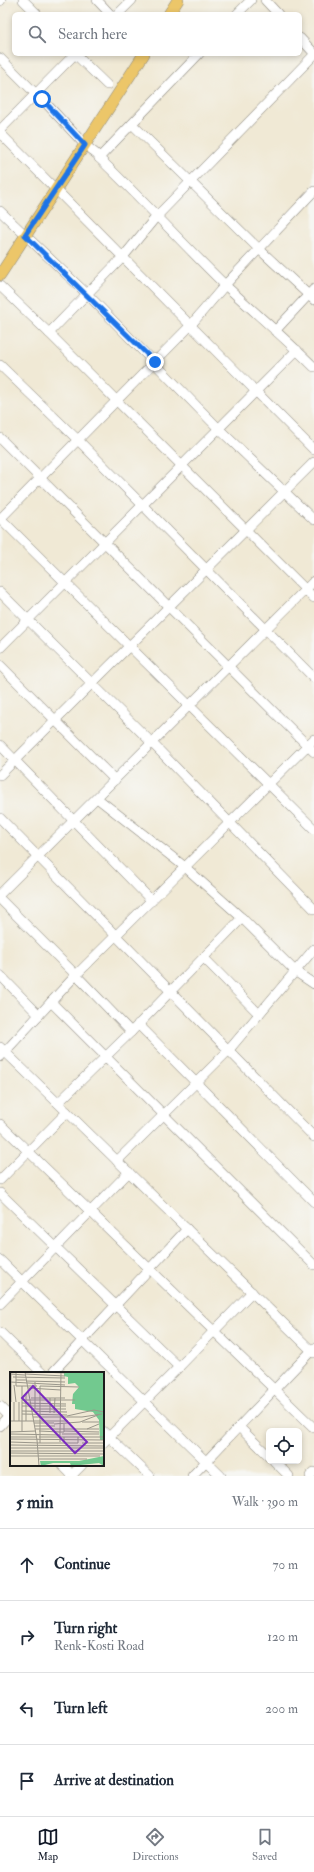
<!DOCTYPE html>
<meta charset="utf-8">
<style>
body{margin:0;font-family:"IM FELL Double Pica",serif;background:#f2f2f3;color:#1f2937}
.controls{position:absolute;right:12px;bottom:12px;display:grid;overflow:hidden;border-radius:6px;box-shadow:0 2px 6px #0003}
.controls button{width:36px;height:36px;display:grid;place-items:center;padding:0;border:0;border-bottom:1px solid #e0e1e3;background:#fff;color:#1f2937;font:20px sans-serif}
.stop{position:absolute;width:12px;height:12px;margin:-9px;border:3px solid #1a73e8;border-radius:50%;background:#fff}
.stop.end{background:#1a73e8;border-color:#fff;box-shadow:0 1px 4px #0008}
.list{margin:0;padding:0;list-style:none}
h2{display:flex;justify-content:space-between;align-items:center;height:52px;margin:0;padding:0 16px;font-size:17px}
h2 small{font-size:13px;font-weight:400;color:#747a83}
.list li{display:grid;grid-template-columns:26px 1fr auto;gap:12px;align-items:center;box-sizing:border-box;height:72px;padding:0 16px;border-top:1px solid #e0e1e3}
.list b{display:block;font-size:15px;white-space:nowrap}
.list p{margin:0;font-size:13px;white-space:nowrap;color:#747a83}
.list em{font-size:13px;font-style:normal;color:#747a83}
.icon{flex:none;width:22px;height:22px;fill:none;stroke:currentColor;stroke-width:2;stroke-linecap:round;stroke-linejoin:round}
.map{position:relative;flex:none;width:314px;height:1476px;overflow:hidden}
.search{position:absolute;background:#fff;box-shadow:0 2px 6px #0003;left:12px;right:12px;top:12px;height:44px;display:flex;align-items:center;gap:10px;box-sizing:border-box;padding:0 14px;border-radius:6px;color:#747a83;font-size:15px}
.sheet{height:340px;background:#fff}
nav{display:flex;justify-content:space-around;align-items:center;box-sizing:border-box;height:56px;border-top:1px solid #e0e1e3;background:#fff;font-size:11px;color:#747a83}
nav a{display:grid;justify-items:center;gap:2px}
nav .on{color:#111827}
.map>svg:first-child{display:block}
</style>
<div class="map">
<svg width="314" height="1476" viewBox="0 0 314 1476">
<rect width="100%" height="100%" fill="#f6f6f2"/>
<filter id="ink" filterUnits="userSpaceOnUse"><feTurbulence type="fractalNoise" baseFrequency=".025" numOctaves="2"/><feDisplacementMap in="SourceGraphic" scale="8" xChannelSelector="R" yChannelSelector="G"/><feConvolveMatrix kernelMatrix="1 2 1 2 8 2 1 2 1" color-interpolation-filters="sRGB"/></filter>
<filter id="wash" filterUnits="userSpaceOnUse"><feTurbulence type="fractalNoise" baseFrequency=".012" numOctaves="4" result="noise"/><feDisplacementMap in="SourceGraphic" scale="16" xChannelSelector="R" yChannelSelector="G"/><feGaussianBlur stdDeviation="0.9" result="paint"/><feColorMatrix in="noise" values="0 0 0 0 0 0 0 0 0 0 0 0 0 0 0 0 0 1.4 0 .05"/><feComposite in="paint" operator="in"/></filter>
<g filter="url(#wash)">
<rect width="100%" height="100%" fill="#f0e9d5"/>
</g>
<g filter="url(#ink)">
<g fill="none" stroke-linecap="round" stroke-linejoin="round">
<defs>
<g id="minor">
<path d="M 23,0 L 37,14"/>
<path d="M 97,0 L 110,14"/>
<path d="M 265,0 L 278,14"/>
<path d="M 0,1 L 1,0"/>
<path d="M 118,14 L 132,0"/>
<path d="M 237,14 L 251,0"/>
<path d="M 300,38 L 314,53"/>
<path d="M 75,54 L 107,85"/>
<path d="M 0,58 L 36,94 L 42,99 L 85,145 L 100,157 L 99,158 C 142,199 182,243 224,284 C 254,312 285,338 314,367"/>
<path d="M 132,124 L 259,249 L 314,300"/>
<path d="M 0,130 L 75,54"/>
<path d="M 0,133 L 314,450"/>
<path d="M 99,158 L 199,54"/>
<path d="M 0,211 L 87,294 L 219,429 L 314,520"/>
<path d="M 0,286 L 49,333 L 314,598"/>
<path d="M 275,331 L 314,289"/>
<path d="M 49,333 L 123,257 L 156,217 L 314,55"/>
<path d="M 0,365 L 78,440 L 314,678"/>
<path d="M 0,438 L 314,752"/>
<path d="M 0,518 L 314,829"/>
<path d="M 0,519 L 190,326 L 225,285 L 314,191"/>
<path d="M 0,592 L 152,743 L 314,909"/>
<path d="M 0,648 L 297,350"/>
<path d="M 0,665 L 115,780"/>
<path d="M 0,745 L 152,901"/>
<path d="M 0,775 L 314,462"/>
<path d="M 97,798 L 185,867 L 242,918 L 296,972 L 314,984"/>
<path d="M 0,818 L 314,1137"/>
<path d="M 0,894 L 314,581"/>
<path d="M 0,899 L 76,975 L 0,1057"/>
<path d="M 242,918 L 131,1032 L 76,975 L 314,739"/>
<path d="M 204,958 L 259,1014"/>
<path d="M 0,975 L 39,1015"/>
<path d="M 51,1002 L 314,1265"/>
<path d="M 138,1024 L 314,1202"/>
<path d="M 0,1047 L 67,1112 L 0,1180"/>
<path d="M 58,1103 L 131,1032"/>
<path d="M 67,1112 L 314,1353"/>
<path d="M 0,1124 L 314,1428"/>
<path d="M 117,1161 L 228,1051 L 314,949"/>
<path d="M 0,1193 L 179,1367 L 252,1292"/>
<path d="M 0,1260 L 221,1476"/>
<path d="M 0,1304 L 129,1172"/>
<path d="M 0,1332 L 42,1373"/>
<path d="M 52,1373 L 187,1229"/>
<path d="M 0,1406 L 11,1417"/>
<path d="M 0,1426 L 11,1414"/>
<path d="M 239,1427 L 269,1456"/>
<path d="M 103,1431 L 150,1476"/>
<path d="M 103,1443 L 179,1367"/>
<path d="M 274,1461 L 289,1476"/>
<path d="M 62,1465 L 73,1476"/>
<path d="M 71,1476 L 82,1465"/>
<path d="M 192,1476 L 314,1348"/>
<path d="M 310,1476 L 314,1472"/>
</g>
<g id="major">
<path d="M 169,14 L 178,0"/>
<path d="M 0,275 L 144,54"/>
</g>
</defs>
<use href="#minor" stroke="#868278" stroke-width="10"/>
<use href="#major" stroke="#868278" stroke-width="12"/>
<use href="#minor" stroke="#fff" stroke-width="9"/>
<use href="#major" stroke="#ecc669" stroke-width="11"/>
</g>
</g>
<g fill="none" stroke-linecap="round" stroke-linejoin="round" filter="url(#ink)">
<path stroke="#1a73e8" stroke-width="5" d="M 42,99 L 85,145 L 25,235 L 155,362"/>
</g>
<g transform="translate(10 1372)">
<rect width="94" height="94" fill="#f0e9d5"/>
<path d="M 54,0 L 94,0 L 94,68 L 90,68 L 89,48 L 83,40 L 65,37 L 65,32 L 62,32 L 63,22 L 69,15 L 65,11 L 58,12 L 58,5 L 54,4 ZM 94,84 L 94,94 L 89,91 L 61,94 L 60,91 L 43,91 L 31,94 L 30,89 L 69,89 Z" fill="#72c98f"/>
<path fill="none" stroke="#9b978b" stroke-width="1" d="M 6,0 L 6,8 L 16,8M 15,0 L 27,68 L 29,94M 31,0 L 55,1M 51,0 L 50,60 L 54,60 L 54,52M 0,2 L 15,3M 15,2 L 55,4M 3,5 L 55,6M 6,8 L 6,14 L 27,14M 16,9 L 55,10M 0,10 L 55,13M 25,10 L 25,37M 4,13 L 6,30M 18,16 L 51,18M 21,26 L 55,26M 12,28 L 65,28M 1,30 L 1,0M 12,31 L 56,32M 12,34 L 56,34M 23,37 L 56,37M 12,39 L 57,40M 40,41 L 40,26M 44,41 L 45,26M 12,42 L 57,43M 57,44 L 84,38 L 94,40M 23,45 L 72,45 L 92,42M 0,49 L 58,49M 4,49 L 4,30M 9,49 L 9,30M 16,49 L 16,22M 72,50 L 89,50M 24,51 L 44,51M 44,52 L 70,50 L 88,43M 25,54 L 45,54M 25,57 L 89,57M 77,57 L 89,52M 12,59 L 12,14M 29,59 L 50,60 L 50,70M 54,59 L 89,60M 0,60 L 26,59M 0,62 L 50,63M 52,62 L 89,62M 0,65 L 27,65M 29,65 L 54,65 L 54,70M 54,65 L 94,65M 0,67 L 94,68M 0,70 L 30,71 L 30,14 L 69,15M 30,71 L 68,71 L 68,65M 72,71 L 94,71M 0,73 L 93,74M 0,76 L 94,76M 0,79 L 94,79M 0,81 L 94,82M 0,84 L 90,84M 29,87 L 77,87"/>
<path fill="#7b2cbf" fill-opacity="0.15" stroke="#7b2cbf" stroke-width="2" d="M 23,14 L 77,70 L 65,81 L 12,26 Z"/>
<rect width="94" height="94" fill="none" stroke="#1c1c1c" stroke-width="2"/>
</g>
</svg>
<div class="controls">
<button><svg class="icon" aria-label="locate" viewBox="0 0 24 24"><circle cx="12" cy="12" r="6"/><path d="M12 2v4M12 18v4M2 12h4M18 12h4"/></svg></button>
</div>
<div class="stop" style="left:42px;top:99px"></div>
<div class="stop end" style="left:155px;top:362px"></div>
<div class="search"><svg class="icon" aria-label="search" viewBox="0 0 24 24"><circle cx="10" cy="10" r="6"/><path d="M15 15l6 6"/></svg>Search here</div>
</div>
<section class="sheet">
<h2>5 min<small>Walk · 390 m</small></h2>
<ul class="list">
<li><svg class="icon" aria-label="ahead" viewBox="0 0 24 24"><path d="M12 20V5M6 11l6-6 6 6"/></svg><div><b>Continue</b></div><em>70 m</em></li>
<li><svg class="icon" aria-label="right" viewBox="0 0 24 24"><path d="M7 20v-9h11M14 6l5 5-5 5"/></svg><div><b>Turn right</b><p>Renk-Kosti Road</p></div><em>120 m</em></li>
<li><svg class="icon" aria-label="left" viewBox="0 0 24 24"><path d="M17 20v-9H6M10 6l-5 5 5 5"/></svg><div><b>Turn left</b></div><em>200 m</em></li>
<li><svg class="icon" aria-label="arrive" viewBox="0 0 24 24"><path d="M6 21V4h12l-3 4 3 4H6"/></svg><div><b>Arrive at destination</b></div></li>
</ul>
</section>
<nav>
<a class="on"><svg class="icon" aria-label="map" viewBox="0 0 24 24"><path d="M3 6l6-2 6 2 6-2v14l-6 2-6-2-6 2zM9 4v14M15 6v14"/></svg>Map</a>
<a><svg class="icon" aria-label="directions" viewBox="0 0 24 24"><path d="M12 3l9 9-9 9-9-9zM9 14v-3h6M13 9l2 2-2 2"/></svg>Directions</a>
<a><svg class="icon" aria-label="saved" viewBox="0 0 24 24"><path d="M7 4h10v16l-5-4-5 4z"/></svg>Saved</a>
</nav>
